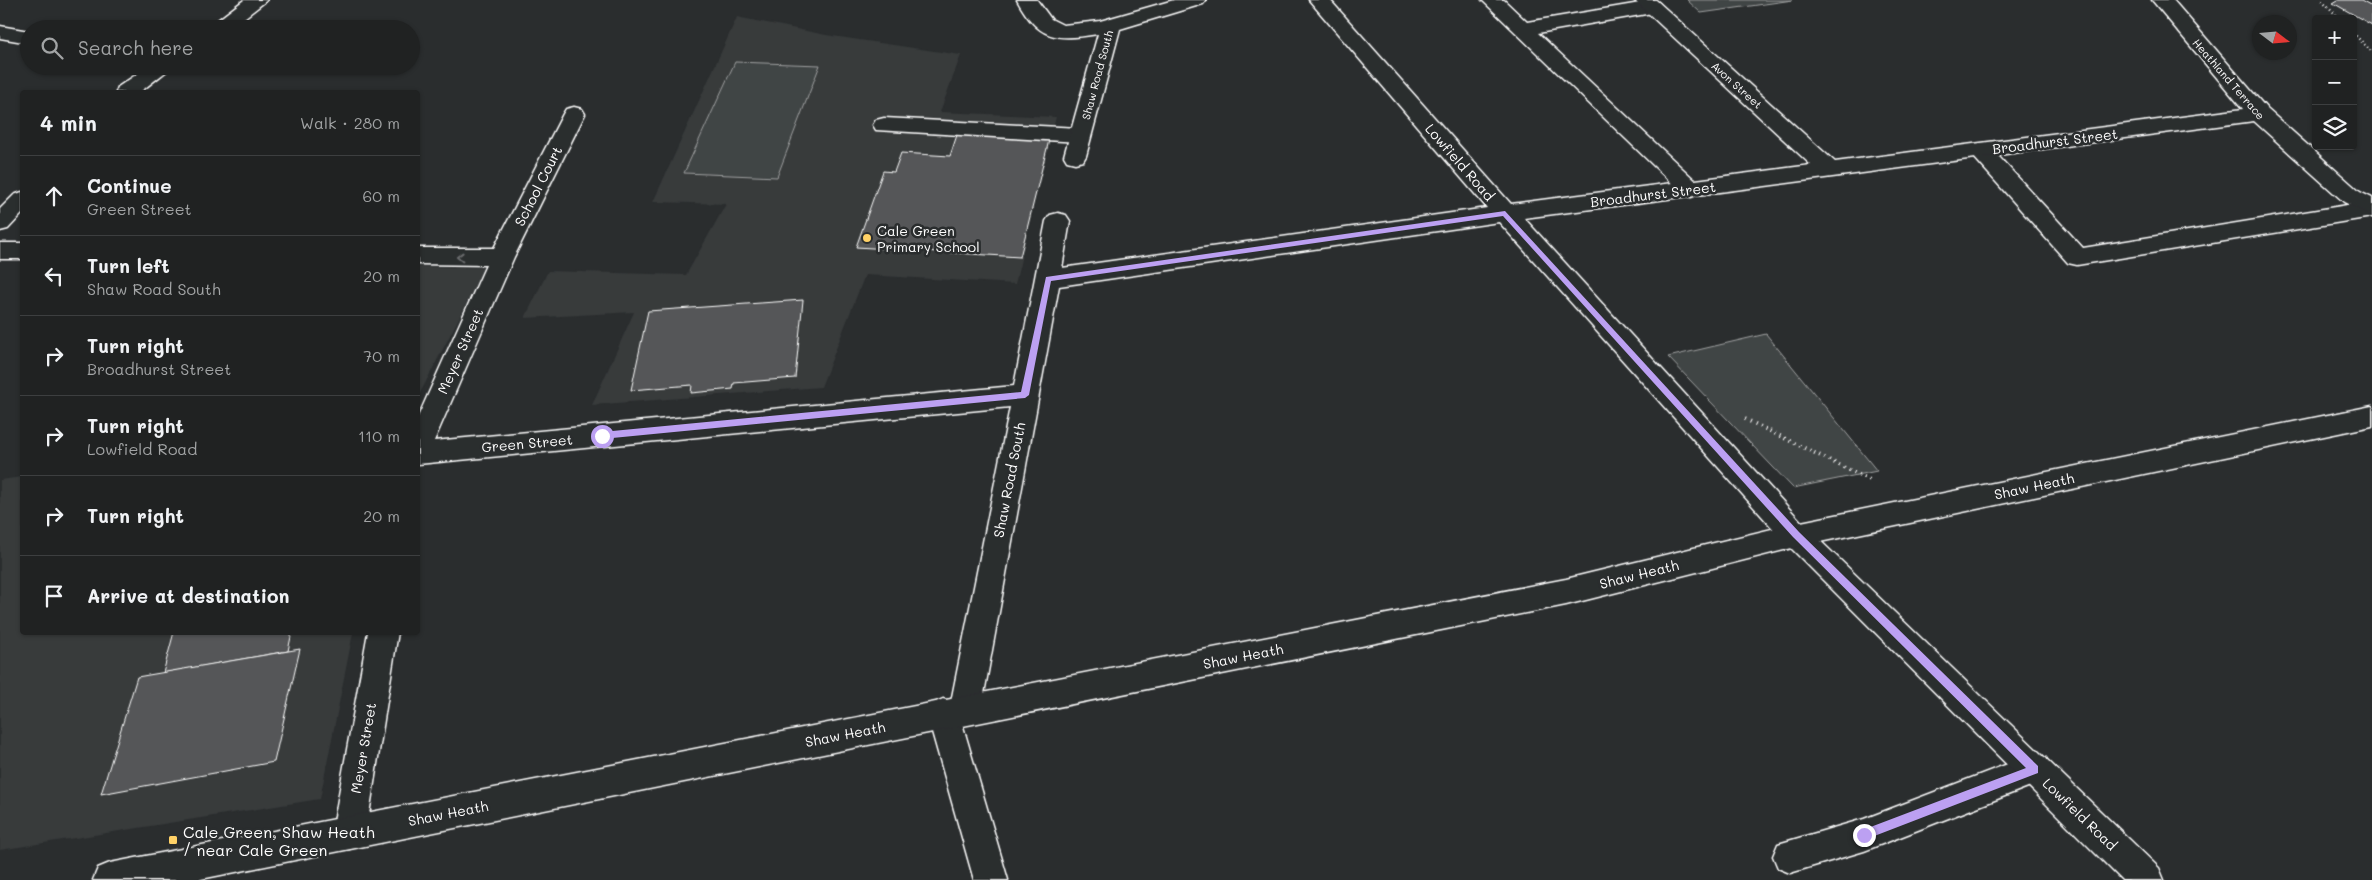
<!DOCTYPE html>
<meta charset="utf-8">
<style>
body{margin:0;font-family:Mali,sans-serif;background:#2d2f2f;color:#f1f3f6}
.controls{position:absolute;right:15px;top:15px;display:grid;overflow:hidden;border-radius:5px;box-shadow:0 1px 4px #0004}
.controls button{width:45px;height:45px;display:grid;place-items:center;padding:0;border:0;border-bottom:1px solid #3d3f40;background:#202222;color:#f1f3f6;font:25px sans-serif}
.compass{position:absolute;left:2252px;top:15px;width:45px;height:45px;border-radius:50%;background:#202222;box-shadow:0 1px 4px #0004;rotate:106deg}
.stop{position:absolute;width:15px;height:15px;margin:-11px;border:4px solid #bca0f2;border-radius:50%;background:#fff}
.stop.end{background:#bca0f2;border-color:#fff;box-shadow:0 1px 5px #0008}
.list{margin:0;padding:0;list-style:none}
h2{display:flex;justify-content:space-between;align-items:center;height:65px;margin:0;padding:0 20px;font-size:21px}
h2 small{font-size:16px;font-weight:400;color:#a2a4a5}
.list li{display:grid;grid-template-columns:32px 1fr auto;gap:15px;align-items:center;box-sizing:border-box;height:80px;padding:0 20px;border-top:1px solid #3d3f40}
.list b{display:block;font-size:19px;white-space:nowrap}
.list p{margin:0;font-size:16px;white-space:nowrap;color:#a2a4a5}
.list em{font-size:16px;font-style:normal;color:#a2a4a5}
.icon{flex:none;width:28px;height:28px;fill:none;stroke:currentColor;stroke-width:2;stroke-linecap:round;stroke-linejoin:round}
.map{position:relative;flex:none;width:2372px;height:880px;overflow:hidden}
.search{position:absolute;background:#202222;box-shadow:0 1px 4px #0004;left:20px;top:20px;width:400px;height:55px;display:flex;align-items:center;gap:12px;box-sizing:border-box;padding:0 18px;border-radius:28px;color:#a2a4a5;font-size:19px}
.panel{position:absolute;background:#202222;box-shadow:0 1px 4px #0004;left:20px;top:90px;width:400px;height:545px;border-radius:5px}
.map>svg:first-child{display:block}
</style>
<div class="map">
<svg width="2372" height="880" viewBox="0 0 2372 880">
<rect width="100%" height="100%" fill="#2a2d2e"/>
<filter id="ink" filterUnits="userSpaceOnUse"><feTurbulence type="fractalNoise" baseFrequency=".02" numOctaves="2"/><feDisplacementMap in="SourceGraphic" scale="10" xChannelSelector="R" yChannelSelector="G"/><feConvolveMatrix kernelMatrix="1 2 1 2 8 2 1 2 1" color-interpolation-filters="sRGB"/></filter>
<g filter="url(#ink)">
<g fill="#373a3b">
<path d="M 737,17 L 826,35 L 961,55 L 940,112 L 1056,117 L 1015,284 L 865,275 L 821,387 L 592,405 L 634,312 L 525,318 L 548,271 L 686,275 L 726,204 L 653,202 Z"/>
<path d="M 418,266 L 485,268 L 418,397 Z"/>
<path d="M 22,477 L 22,632 L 353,633 L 320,799 L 0,850 L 0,480 Z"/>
</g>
<g fill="#414445" stroke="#a0a2a2">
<path d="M 1687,0 L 1793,0 L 1701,13 Z"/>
<path d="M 735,62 L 820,65 L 777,177 L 684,173 Z"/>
<path d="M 1766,334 L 1877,471 L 1793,488 L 1668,357 Z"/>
</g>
<g fill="#555758" stroke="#fff">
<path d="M 2338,0 L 2361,0 L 2372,6 L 2372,25 L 2333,3 Z"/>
<path d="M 957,135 L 1049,140 L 1020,257 L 856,247 L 883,171 L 894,172 L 901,153 L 950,156 Z"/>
<path d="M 803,300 L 795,378 L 734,383 L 733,389 L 691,393 L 692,385 L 631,390 L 648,311 Z"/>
<path d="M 174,632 L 292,632 L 288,651 L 163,673 Z"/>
<path d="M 300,649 L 274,762 L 101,794 L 137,677 Z"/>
</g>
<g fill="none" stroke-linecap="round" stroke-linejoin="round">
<defs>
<g id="lane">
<path d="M 1482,0 L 1504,0 L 1527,22 L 1652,1 L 1659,3 L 1662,7 L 1659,11 L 1652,13 L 1538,33 L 1699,184 L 1703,189 L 1699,194 L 1691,197 L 1683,194 Z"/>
<path d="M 0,26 L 29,31 L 29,43 L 0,38 Z"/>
<path d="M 884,118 L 1080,128 L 1088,130 L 1091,135 L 1088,140 L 1080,142 L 876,130 L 873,125 L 876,120 Z"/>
<path d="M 1981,144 L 1989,146 L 2083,248 L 2372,201 L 2372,217 L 2077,265 L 2068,263 L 1973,156 L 1970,151 L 1973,146 Z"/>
<path d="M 2034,754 L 2046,758 L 2051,769 L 2046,780 L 1864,851 L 1790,873 L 1778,868 L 1773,856 L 1778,844 L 1864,819 Z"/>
</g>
<g id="street">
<path d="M 244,0 L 267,0 L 230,29 L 206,29 Z"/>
<path d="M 1017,0 L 1037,0 L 1051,19 L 1063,25 L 1100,21 L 1174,0 L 1206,0 L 1203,4 L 1120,29 L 1086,156 L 1083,161 L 1075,163 L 1067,161 L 1064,156 L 1098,34 C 1055,41 1039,40 1017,0 Z"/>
<path d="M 1309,0 L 1330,0 L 1511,204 L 1811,165 L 1634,0 L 1656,0 L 1835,162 L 2243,109 L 2152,0 L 2173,0 L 2267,109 L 2360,192 L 2372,198 L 2372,216 L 2344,202 L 2254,121 L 1524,218 L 1806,527 L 2159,868 L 2164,880 L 2122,880 L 1786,543 L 1499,222 L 1059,286 L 981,710 L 976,720 L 965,725 L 962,723 L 1008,880 L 974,880 L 927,714 L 932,704 L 943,699 L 951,702 L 1010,407 L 418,464 L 418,417 L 486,265 L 418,264 L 418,248 L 494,248 L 563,114 L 566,109 L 574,107 L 582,109 L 585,114 L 514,257 L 434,441 L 1014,386 L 1046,221 L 1050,215 L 1058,213 L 1066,215 L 1070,221 L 1062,268 L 1487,208 Z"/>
<path d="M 149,66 L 173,66 L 140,92 L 116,92 L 118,87 Z"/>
<path d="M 22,192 L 22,214 L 8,229 L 0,231 L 0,209 L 14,195 Z"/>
<rect x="0" y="243" width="22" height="16"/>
<path d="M 368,632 L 398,632 L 366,833 L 361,845 L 349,849 L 337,845 L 332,833 Z"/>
</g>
<path id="secondary" d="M 2372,406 L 2372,426 L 1796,547 L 1566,605 L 196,880 L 93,880 L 98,868 L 110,863 L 1566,579 L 1796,523 Z"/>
</defs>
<use href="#lane" stroke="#fff" stroke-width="3"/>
<use href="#street" stroke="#fff" stroke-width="3"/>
<use href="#secondary" stroke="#fff" stroke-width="3"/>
<g stroke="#fff" stroke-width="2.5" stroke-dasharray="1 3" stroke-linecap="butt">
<path d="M 2322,0 L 2340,19"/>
<path d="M 2353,33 L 2372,52"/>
</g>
<path stroke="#fff" stroke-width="4" stroke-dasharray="1 4.5" stroke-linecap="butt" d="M 1745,419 L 1872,481"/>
<use href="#lane" fill="#2a2d2e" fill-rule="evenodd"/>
<use href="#street" fill="#2a2d2e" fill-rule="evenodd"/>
<use href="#secondary" fill="#2a2d2e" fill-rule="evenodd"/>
</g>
<defs><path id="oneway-chevron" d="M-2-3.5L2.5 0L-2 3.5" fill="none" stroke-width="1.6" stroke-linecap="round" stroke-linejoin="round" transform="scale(1.25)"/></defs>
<use stroke="#6a6c6d" href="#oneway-chevron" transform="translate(460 257) rotate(-179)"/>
</g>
<path fill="#bca0f2" d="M 1505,211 L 1799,532 L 2038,766 L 2038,773 L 1864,840 L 1860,838 L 1860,831 L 2026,768 L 1793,537 L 1503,216 L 1051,281 L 1029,395 L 1025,398 L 602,439 L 598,436 L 602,432 L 1021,392 L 1046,277 Z"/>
<g fill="#ffd166" stroke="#2a2d2e" stroke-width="2">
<circle cx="867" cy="238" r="5"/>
<rect x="168" y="835" width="10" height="10" rx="2.5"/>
</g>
<g text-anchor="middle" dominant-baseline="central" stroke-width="5" stroke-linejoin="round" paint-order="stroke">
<g font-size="11" fill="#fff" stroke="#2a2d2e">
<text transform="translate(1097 75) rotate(-75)">Shaw Road South</text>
<text transform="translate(2229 79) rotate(49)">Heathland Terrace</text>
<text transform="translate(1737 85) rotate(42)">Avon Street</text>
</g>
<g font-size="14" fill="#fff" stroke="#2a2d2e">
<text transform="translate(2055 141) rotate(-7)">Broadhurst Street</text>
<text transform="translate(1460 162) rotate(49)">Lowfield Road</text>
<text transform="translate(538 186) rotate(-63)">School Court</text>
<text transform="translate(1653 194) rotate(-7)">Broadhurst Street</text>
<text transform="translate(460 351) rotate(-66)">Meyer Street</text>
<text transform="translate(527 443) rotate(-5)">Green Street</text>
<text transform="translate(1009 480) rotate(-79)">Shaw Road South</text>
<text transform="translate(2034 486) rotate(-12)">Shaw Heath</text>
<text transform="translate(1639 574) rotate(-14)">Shaw Heath</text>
<text transform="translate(1243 656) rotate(-11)">Shaw Heath</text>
<text transform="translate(845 734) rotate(-11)">Shaw Heath</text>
<text transform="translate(363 748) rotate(-80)">Meyer Street</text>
<text transform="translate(448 813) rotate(-11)">Shaw Heath</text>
<text transform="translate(2080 814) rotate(44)">Lowfield Road</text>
</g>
<g font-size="14" fill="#fff" stroke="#2a2d2e" text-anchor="start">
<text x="877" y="230">Cale Green<tspan x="877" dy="16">Primary School</tspan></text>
</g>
<g font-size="16" fill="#fff" stroke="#2a2d2e" text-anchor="start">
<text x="183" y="831">Cale Green, Shaw Heath<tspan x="183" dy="18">/ near Cale Green</tspan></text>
</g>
</g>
</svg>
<div class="controls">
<button>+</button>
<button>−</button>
<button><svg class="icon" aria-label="layers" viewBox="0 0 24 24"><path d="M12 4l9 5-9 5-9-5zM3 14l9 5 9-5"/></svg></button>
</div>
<svg class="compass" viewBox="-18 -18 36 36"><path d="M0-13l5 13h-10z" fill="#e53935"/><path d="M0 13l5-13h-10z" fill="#a2a4a5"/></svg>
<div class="stop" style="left:602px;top:436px"></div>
<div class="stop end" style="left:1864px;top:835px"></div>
<div class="search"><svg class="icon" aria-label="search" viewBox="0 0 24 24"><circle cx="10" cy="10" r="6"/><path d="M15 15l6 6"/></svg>Search here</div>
<section class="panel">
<h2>4 min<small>Walk · 280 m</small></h2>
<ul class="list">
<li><svg class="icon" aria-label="ahead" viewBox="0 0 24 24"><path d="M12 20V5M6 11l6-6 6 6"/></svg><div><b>Continue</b><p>Green Street</p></div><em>60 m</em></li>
<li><svg class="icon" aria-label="left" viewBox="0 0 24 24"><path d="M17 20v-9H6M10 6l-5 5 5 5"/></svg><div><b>Turn left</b><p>Shaw Road South</p></div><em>20 m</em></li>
<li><svg class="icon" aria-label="right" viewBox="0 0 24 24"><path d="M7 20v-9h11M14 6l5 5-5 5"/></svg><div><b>Turn right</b><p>Broadhurst Street</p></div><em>70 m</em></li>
<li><svg class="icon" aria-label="right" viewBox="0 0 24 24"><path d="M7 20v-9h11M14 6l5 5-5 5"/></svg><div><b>Turn right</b><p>Lowfield Road</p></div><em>110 m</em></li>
<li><svg class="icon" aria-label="right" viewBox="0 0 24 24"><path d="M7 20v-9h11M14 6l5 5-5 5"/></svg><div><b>Turn right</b></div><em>20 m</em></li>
<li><svg class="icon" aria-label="arrive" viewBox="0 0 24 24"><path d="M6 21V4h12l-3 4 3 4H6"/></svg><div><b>Arrive at destination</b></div></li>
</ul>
</section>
</div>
